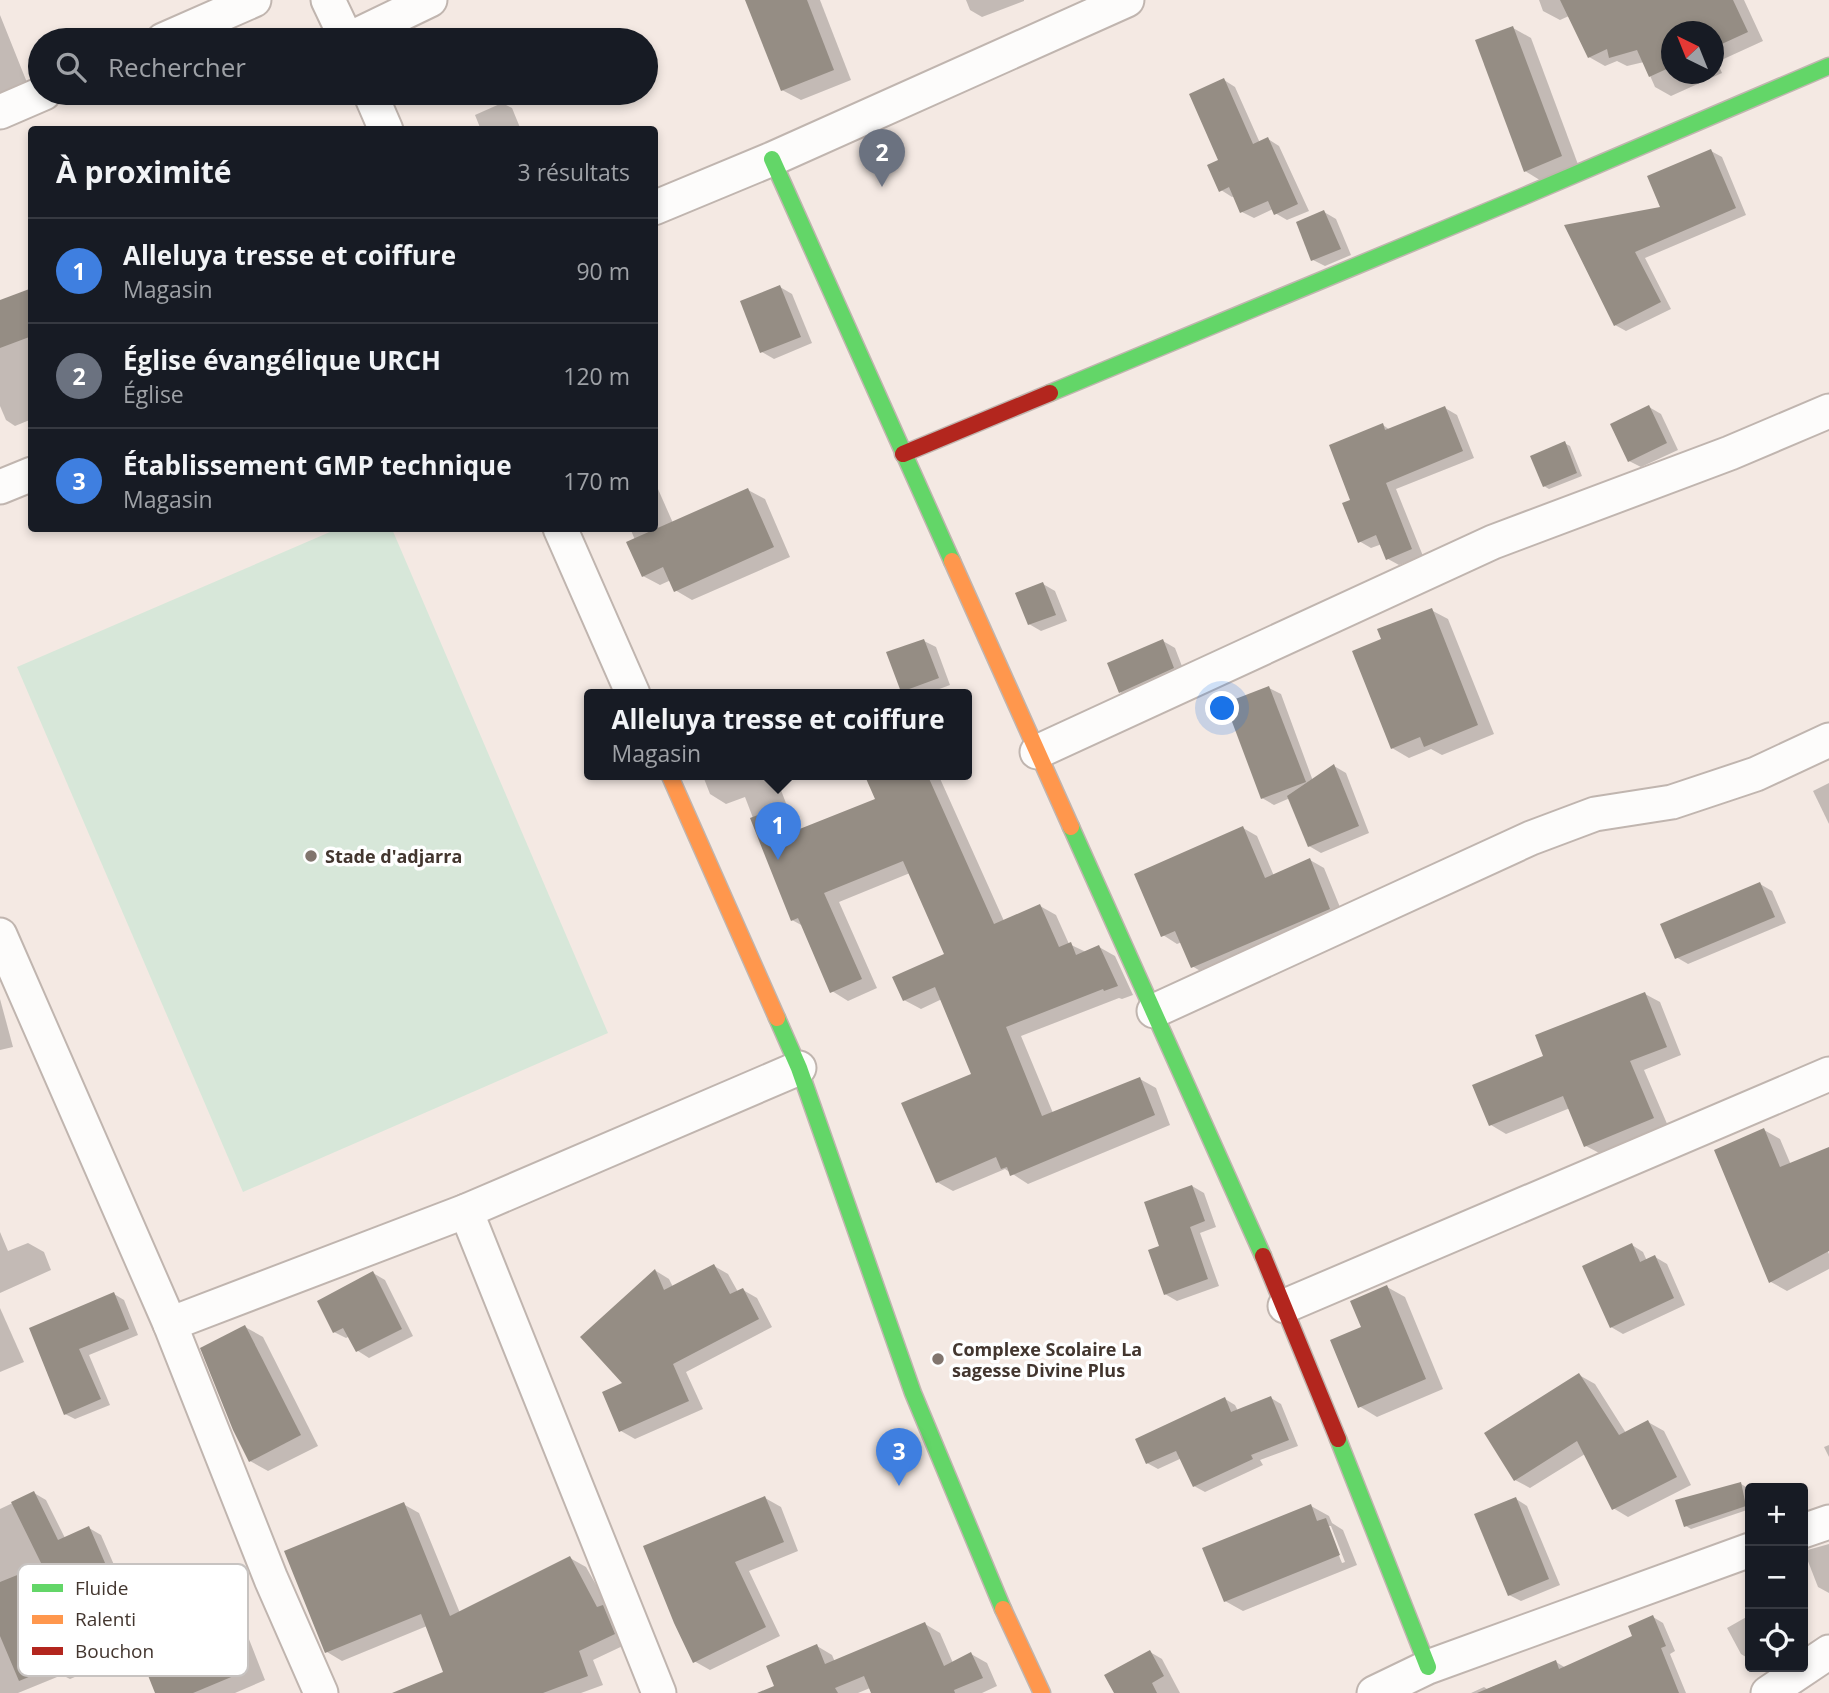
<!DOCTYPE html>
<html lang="fr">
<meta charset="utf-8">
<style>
body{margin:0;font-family:"Open Sans",sans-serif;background:#242831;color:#f1f3f6}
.controls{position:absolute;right:21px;bottom:21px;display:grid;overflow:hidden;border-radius:7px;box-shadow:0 4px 10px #0003}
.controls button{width:63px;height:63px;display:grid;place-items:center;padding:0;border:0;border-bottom:2px solid #363941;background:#171b24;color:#f1f3f6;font:35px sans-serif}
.compass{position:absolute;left:1661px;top:21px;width:63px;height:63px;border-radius:50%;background:#171b24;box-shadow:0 4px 10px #0003;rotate:317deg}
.you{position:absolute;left:1223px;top:709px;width:24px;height:24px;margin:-18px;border:5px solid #fff;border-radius:50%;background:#1a73e8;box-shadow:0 0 0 10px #1a73e833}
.badge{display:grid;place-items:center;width:46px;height:46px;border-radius:50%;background:#81756e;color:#fff;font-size:23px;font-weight:700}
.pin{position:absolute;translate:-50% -58px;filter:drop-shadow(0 2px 4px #0008)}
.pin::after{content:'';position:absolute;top:37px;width:24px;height:21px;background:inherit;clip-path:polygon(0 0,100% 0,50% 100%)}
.popup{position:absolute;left:584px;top:689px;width:388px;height:91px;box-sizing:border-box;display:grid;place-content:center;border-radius:7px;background:#171b24;filter:drop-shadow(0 2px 5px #0005);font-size:23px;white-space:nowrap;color:#9ea1a6}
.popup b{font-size:26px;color:#f1f3f6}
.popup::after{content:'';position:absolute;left:50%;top:100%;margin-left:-14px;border:14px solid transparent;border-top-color:#171b24}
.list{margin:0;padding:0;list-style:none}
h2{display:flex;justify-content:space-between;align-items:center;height:91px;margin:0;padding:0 28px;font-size:30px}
h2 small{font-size:23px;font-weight:400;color:#9ea1a6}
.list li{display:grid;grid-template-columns:46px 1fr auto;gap:21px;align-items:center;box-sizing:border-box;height:105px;padding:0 28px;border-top:2px solid #363941}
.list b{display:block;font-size:26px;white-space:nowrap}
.list p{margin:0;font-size:23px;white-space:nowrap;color:#9ea1a6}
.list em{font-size:23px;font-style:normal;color:#9ea1a6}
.icon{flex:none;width:38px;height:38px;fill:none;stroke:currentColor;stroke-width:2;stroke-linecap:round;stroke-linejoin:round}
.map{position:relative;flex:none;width:1829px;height:1693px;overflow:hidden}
.search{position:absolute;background:#171b24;box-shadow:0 4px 10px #0003;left:28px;top:28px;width:630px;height:77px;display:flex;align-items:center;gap:18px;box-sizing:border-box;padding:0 24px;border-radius:38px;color:#9ea1a6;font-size:26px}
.panel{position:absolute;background:#171b24;box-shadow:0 4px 10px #0003;left:28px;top:126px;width:630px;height:406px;border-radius:7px}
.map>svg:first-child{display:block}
</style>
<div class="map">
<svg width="1829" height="1693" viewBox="0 0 1829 1693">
<rect width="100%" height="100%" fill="#f4e9e3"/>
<path fill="#d7e7d9" d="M 337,529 L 392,529 L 608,1033 L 243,1192 L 17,667 Z"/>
<g fill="#0003" fill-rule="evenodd">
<path d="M 759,0 L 820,0 L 851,80 L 801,100 L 782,90 Z"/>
<path d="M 966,0 L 1024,0 L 1024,1 L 982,17 L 970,10 Z"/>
<path d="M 1539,0 L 1744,0 L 1763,41 L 1717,62 L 1722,73 L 1671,96 L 1655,87 L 1644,62 L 1627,66 L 1617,61 L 1605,66 L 1589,57 L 1569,16 L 1560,20 L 1543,11 ZM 1672,32 L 1714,32 L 1714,74 L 1672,74 Z"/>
<path d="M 0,15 L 28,85 L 0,97 Z"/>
<path d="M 1513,28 L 1531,38 L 1579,167 L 1543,182 L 1525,171 Z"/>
<path d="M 1224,80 L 1235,87 L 1260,143 L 1268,139 L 1279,146 L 1309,211 L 1287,220 L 1275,213 L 1273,209 L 1254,218 L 1242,212 L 1235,196 L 1232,197 L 1221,190 Z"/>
<path d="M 502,103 L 512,108 L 521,130 L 481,130 L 475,115 Z"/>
<path d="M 1711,151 L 1722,157 L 1746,215 L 1645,258 L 1671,309 L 1626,331 L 1615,325 L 1567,227 L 1662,208 Z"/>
<path d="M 1324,212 L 1336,219 L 1351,255 L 1325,266 L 1313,260 Z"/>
<path d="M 780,287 L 792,294 L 812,343 L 774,359 L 762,352 Z"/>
<path d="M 32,292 L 32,419 L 15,426 L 6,420 L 0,406 L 0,302 Z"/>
<path d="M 1649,407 L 1661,414 L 1678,450 L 1641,467 L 1629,461 Z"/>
<path d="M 1445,408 L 1457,415 L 1474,458 L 1396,489 L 1423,556 L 1399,565 L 1388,559 L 1382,544 L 1371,548 L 1359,541 L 1353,501 L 1383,425 L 1390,430 Z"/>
<path d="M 1564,443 L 1570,446 L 1582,476 L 1549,489 L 1544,486 Z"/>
<path d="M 654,480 L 673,523 L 748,490 L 765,499 L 790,557 L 692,600 L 675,590 L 671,580 L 660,585 L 643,576 L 635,540 L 630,528 L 654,528 Z"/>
<path d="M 1043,584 L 1055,591 L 1067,621 L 1041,631 L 1029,624 Z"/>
<path d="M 1431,610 L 1448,619 L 1494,734 L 1442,755 L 1431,749 L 1409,758 L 1392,748 L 1383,640 Z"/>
<path d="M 924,641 L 936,647 L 950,685 L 926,694 L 907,694 L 903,691 Z"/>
<path d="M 1163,641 L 1175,648 L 1185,674 L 1132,699 L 1120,692 Z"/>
<path d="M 1269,688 L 1281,694 L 1313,781 L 1334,766 L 1346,773 L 1369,833 L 1321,853 L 1309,846 L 1290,798 L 1274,805 L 1262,798 Z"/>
<path d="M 708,774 L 808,774 L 779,785 L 797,832 L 877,799 L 866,774 L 938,774 L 1004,921 L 1040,906 L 1056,915 L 1069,944 L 1086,952 L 1099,947 L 1115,956 L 1133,995 L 1122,999 L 1119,998 L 1021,1036 L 1053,1113 L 1140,1079 L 1156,1088 L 1170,1125 L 1028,1184 L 1005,1169 L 953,1191 L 937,1182 L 974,1075 L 942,999 L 921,1009 L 904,1000 L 946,955 L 910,873 L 839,902 L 877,988 L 848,1001 L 832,991 L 803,926 L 792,920 L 745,797 L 726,804 L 710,794 L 703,776 Z"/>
<path d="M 1829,783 L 1829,824 L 1813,791 Z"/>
<path d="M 1243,828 L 1257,836 L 1274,876 L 1310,860 L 1324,868 L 1344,917 L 1207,975 L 1192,966 L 1182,942 L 1177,944 L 1163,935 Z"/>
<path d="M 1760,884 L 1772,891 L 1786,923 L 1688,964 L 1676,957 Z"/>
<path d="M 1645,994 L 1660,1002 L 1681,1055 L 1644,1070 L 1668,1126 L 1601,1154 L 1586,1146 L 1570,1108 L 1506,1134 L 1491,1125 L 1546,1056 Z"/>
<path d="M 0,999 L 13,1047 L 0,1050 Z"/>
<path d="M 1764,1130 L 1780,1139 L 1791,1165 L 1829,1149 L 1829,1211 L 1813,1218 L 1829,1254 L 1829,1269 L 1787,1291 L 1771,1282 Z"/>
<path d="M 1192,1186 L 1204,1193 L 1216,1227 L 1200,1233 L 1219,1286 L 1177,1301 L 1165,1294 L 1161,1247 Z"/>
<path d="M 0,1232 L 8,1251 L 28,1243 L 44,1252 L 51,1270 L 0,1293 Z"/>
<path d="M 1632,1245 L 1643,1252 L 1647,1261 L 1655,1257 L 1667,1264 L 1685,1305 L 1623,1334 L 1611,1327 Z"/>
<path d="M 714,1266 L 728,1274 L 738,1292 L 743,1290 L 757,1298 L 772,1327 L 686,1372 L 703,1409 L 635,1439 L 621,1431 L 625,1384 L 656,1271 L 669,1279 L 673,1287 Z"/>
<path d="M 373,1273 L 385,1280 L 413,1336 L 369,1358 L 358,1351 L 350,1336 L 346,1338 L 334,1332 Z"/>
<path d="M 1387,1287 L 1405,1297 L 1443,1389 L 1377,1417 L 1359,1406 L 1363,1328 Z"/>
<path d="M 114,1294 L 124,1300 L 138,1335 L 89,1355 L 110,1405 L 75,1419 L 65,1414 L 31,1329 Z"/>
<path d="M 0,1308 L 24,1362 L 0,1372 Z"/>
<path d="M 245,1327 L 263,1337 L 318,1446 L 268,1471 L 250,1461 Z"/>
<path d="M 1579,1375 L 1595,1384 L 1626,1433 L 1648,1422 L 1664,1431 L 1691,1485 L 1628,1517 L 1613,1508 L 1585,1454 L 1530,1488 L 1515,1480 Z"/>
<path d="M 1271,1398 L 1281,1404 L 1298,1446 L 1260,1460 L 1263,1465 L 1205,1492 L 1194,1486 L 1182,1458 L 1158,1469 L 1147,1463 L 1225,1399 L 1235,1405 L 1238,1411 Z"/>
<path d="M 1829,1445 L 1829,1457 L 1824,1447 Z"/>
<path d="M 1741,1484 L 1746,1487 L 1750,1509 L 1691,1529 L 1686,1526 Z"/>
<path d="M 34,1493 L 46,1500 L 65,1538 L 89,1528 L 101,1535 L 149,1645 L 225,1613 L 243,1624 L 265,1680 L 235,1693 L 157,1693 L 140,1650 L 70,1679 L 62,1675 L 18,1693 L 0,1693 L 0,1509 Z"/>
<path d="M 765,1498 L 781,1507 L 798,1551 L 749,1571 L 780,1636 L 710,1670 L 694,1661 L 675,1622 Z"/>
<path d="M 1516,1499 L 1527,1506 L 1560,1585 L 1521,1601 L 1509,1595 Z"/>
<path d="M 403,1504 L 419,1513 L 460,1613 L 570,1558 L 586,1567 L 629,1643 L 593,1660 L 603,1685 L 581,1693 L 421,1693 L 445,1673 L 427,1626 L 342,1661 L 327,1652 Z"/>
<path d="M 1311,1506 L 1329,1516 L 1332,1523 L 1343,1530 L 1357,1565 L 1243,1611 L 1225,1601 ZM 1327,1526 L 1331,1526 L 1345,1562 L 1342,1563 Z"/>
<path d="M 1829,1544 L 1829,1593 L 1818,1587 L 1804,1551 Z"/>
<path d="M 1750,1615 L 1750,1655 L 1746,1657 L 1741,1654 L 1727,1628 Z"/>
<path d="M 1653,1617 L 1663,1623 L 1675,1651 L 1670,1654 L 1686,1693 L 1471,1693 L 1484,1687 L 1487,1689 L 1556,1662 L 1566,1668 L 1634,1637 Z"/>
<path d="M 925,1624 L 940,1633 L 953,1663 L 971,1654 L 987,1663 L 997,1686 L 982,1693 L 873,1693 L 870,1688 L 858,1693 L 778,1693 L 817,1646 L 832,1655 L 835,1662 Z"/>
<path d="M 1150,1652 L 1162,1659 L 1180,1693 L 1116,1693 Z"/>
</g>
<g fill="#958d84">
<path d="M 745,0 L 807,0 L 834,70 L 781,91 Z"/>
<path d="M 1560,0 L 1733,0 L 1748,32 L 1713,48 L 1713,32 L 1671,32 L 1671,67 L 1649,77 L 1637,50 L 1609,58 L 1607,49 L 1588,58 Z"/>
<path d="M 1513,26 L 1562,156 L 1524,172 L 1475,40 Z"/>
<path d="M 1224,78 L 1253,144 L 1268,137 L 1298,204 L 1274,215 L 1268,201 L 1240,213 L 1229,187 L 1219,192 L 1207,165 L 1218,160 L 1189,94 Z"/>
<path d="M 1711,149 L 1736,208 L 1635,252 L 1661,302 L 1614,326 L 1564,225 L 1660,207 L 1647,176 Z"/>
<path d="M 1324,210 L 1341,249 L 1311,261 L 1296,222 Z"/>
<path d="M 780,285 L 801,337 L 760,353 L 740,301 Z"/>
<path d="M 32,288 L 32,336 L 0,348 L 0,300 Z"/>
<path d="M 1649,405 L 1667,443 L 1628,462 L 1610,424 Z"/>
<path d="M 1445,406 L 1463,451 L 1386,483 L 1412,549 L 1386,560 L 1376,535 L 1358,543 L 1342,503 L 1350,500 L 1329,445 L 1383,423 L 1385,430 Z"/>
<path d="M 1565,441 L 1577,473 L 1543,487 L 1530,456 Z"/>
<path d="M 748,488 L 774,547 L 674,592 L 663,567 L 642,577 L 626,542 Z"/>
<path d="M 1043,582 L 1056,615 L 1028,625 L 1015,593 Z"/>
<path d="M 1432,608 L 1478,725 L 1424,747 L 1420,737 L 1391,749 L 1352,651 L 1381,639 L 1377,629 Z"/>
<path d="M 924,639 L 939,678 L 901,692 L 886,652 Z"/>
<path d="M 1163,639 L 1174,668 L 1119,693 L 1107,663 Z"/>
<path d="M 1269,686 L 1306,782 L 1261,799 L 1225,703 Z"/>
<path d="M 1334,764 L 1359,826 L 1308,847 L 1287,796 Z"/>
<path d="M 864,774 L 927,774 L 994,924 L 1040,904 L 1059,947 L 1071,942 L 1076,955 L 1099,945 L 1118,986 L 1104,991 L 1103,989 L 1006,1027 L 1042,1116 L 1140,1077 L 1155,1115 L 1010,1176 L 1007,1167 L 1001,1169 L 996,1157 L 936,1183 L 901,1103 L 971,1074 L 935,987 L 903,1001 L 892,977 L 944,954 L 903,861 L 824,893 L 862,979 L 830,993 L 798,918 L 791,921 L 750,818 L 777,808 L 787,834 L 875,799 Z"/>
<path d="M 1243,826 L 1265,878 L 1310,858 L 1330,909 L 1191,968 L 1175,931 L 1161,937 L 1134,874 Z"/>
<path d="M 1760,882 L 1775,917 L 1675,959 L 1660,924 Z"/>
<path d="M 1645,992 L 1667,1047 L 1630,1061 L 1654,1118 L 1584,1147 L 1563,1096 L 1489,1126 L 1472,1085 L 1543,1056 L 1535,1035 Z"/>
<path d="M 1764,1128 L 1780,1167 L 1829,1147 L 1829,1251 L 1769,1283 L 1714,1150 Z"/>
<path d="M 1192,1185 L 1205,1221 L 1190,1227 L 1208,1279 L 1164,1295 L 1148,1250 L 1159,1246 L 1144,1202 Z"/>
<path d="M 1632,1243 L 1640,1262 L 1655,1255 L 1674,1298 L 1610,1328 L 1582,1266 Z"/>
<path d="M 714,1264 L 730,1294 L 743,1288 L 759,1319 L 673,1364 L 689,1401 L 619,1432 L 602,1392 L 622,1383 L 580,1337 L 655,1269 L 664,1290 Z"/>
<path d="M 373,1271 L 402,1329 L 356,1352 L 343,1328 L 333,1333 L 317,1301 Z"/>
<path d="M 1387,1285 L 1426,1379 L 1358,1408 L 1330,1340 L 1361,1327 L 1350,1301 Z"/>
<path d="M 114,1292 L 129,1329 L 79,1349 L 101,1399 L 64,1415 L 29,1328 Z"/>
<path d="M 245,1325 L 301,1435 L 249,1462 L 233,1430 L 200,1348 Z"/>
<path d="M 1579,1373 L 1619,1435 L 1648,1420 L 1677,1477 L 1612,1510 L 1577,1441 L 1514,1481 L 1484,1433 Z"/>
<path d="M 1271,1396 L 1289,1440 L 1251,1455 L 1253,1459 L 1193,1487 L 1176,1451 L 1146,1464 L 1135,1439 L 1225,1397 L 1231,1412 Z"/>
<path d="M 1741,1482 L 1746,1506 L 1684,1527 L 1675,1500 Z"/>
<path d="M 34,1491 L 58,1540 L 89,1526 L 138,1639 L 56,1673 L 53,1667 L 19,1681 L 0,1636 L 0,1582 L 42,1565 L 11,1502 Z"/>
<path d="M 765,1496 L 784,1542 L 735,1562 L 766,1627 L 693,1663 L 674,1623 L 643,1546 Z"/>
<path d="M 1516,1497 L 1549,1579 L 1508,1596 L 1474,1514 Z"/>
<path d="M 404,1502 L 450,1616 L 570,1556 L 597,1607 L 603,1605 L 615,1634 L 579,1651 L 588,1676 L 543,1693 L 392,1693 L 443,1672 L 421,1614 L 325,1653 L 284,1551 Z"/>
<path d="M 1311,1504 L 1317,1521 L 1326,1518 L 1340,1555 L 1224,1602 L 1202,1548 Z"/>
<path d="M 225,1611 L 248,1670 L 193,1693 L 155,1693 L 137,1648 Z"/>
<path d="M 1653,1615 L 1666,1646 L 1661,1648 L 1679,1693 L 1477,1693 L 1556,1660 L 1559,1669 L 1632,1636 L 1628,1626 Z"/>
<path d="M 925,1622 L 944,1666 L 971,1652 L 983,1678 L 954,1690 L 955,1693 L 871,1693 L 864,1676 L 835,1688 L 838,1693 L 757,1693 L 774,1686 L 766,1666 L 817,1644 L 825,1664 Z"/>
<path d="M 1150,1650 L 1164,1676 L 1152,1683 L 1157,1693 L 1114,1693 L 1104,1675 Z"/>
</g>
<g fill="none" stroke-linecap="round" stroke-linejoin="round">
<defs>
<g id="street">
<path d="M 328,0 L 347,40"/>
<path d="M 163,40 L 254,0"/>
<path d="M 347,40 L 430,0"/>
<path d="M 370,93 L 386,130"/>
<path d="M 0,112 L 44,93"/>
<path d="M 654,208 L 772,159 L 1127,0"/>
<path d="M 0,487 L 32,474"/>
<path d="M 560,528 L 633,694"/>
<path d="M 1037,752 L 1493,542 L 1730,453 L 1829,411"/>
<path d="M 0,935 L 170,1324 L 271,1579 L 321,1693"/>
<path d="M 1154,1011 L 1531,838 L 1595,814 L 1672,802 L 1756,774 L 1829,740"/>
<path d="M 466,1211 L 659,1693"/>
<path d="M 1285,1306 L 1829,1074"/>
<path d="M 170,1324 L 466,1211 L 799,1068"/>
<path d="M 1803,1531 L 1829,1522"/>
<path d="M 1374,1693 L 1428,1667 L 1750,1550"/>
<path d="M 1768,1693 L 1829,1652"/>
</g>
<g id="fast">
<path d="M 772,159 L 952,561"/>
<path d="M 1050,393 L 1522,197 L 1829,66"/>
<path d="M 1071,827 L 1263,1256"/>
<path d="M 777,1018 L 799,1068 L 913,1393 L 1003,1609"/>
<path d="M 1338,1439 L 1428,1667"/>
</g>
<g id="slow">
<path d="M 952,561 L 1071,827"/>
<path d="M 669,774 L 777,1018"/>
<path d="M 1003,1609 L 1042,1693"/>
</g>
<g id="jam">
<path d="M 903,454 L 1050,393"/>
<path d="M 1263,1256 L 1338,1439"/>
</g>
</defs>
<use href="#street" stroke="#c0b5af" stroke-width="37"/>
<use href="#fast" stroke="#c0b5af" stroke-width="19"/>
<use href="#slow" stroke="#c0b5af" stroke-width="19"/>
<use href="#jam" stroke="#c0b5af" stroke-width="19"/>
<use href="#street" stroke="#fdfcfb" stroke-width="33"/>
<use href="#fast" stroke="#63d668" stroke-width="16"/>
<use href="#slow" stroke="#ff974d" stroke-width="16"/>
<use href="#jam" stroke="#b3261e" stroke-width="16"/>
</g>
<g fill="#81756e" stroke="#fff" stroke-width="2.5">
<circle cx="311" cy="856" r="7"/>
<circle cx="938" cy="1359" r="7"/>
</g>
<g text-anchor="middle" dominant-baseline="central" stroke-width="7" stroke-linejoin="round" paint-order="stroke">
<g font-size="18" font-weight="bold" fill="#43362f" stroke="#fff" text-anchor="start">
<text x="325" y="856">Stade d'adjarra</text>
<text x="952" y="1349">Complexe Scolaire La<tspan x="952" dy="21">sagesse Divine Plus</tspan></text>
</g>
</g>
<rect x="18" y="1564" width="230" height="112" rx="10" fill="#fff" stroke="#c7c3c1" stroke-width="2"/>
<rect x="32" y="1584" width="31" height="8" fill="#63d668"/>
<rect x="32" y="1615" width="31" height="9" fill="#ff974d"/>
<rect x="32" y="1647" width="31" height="8" fill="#b3261e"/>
<g font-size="19" fill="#43362f">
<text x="75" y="1595">Fluide</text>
<text x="75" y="1626">Ralenti</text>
<text x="75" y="1658">Bouchon</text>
</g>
</svg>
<div class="controls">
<button>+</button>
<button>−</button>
<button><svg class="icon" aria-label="locate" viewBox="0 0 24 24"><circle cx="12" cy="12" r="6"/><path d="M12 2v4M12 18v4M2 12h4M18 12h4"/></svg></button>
</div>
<svg class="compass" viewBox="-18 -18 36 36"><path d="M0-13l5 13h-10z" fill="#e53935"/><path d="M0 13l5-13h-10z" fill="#9ea1a6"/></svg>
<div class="you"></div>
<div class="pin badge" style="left:778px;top:860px;background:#3f7fe0">1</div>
<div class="popup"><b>Alleluya tresse et coiffure</b>Magasin</div>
<div class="pin badge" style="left:882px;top:187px;background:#6b7280">2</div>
<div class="pin badge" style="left:899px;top:1486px;background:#3f7fe0">3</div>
<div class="search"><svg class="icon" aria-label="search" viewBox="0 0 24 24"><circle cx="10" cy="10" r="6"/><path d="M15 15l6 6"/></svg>Rechercher</div>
<section class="panel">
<h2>À proximité<small>3 résultats</small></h2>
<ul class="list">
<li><span class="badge" style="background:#3f7fe0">1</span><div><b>Alleluya tresse et coiffure</b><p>Magasin</p></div><em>90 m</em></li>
<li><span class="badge" style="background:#6b7280">2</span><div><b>Église évangélique URCH</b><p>Église</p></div><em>120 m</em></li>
<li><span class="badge" style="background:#3f7fe0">3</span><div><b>Établissement GMP technique</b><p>Magasin</p></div><em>170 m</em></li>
</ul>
</section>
</div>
